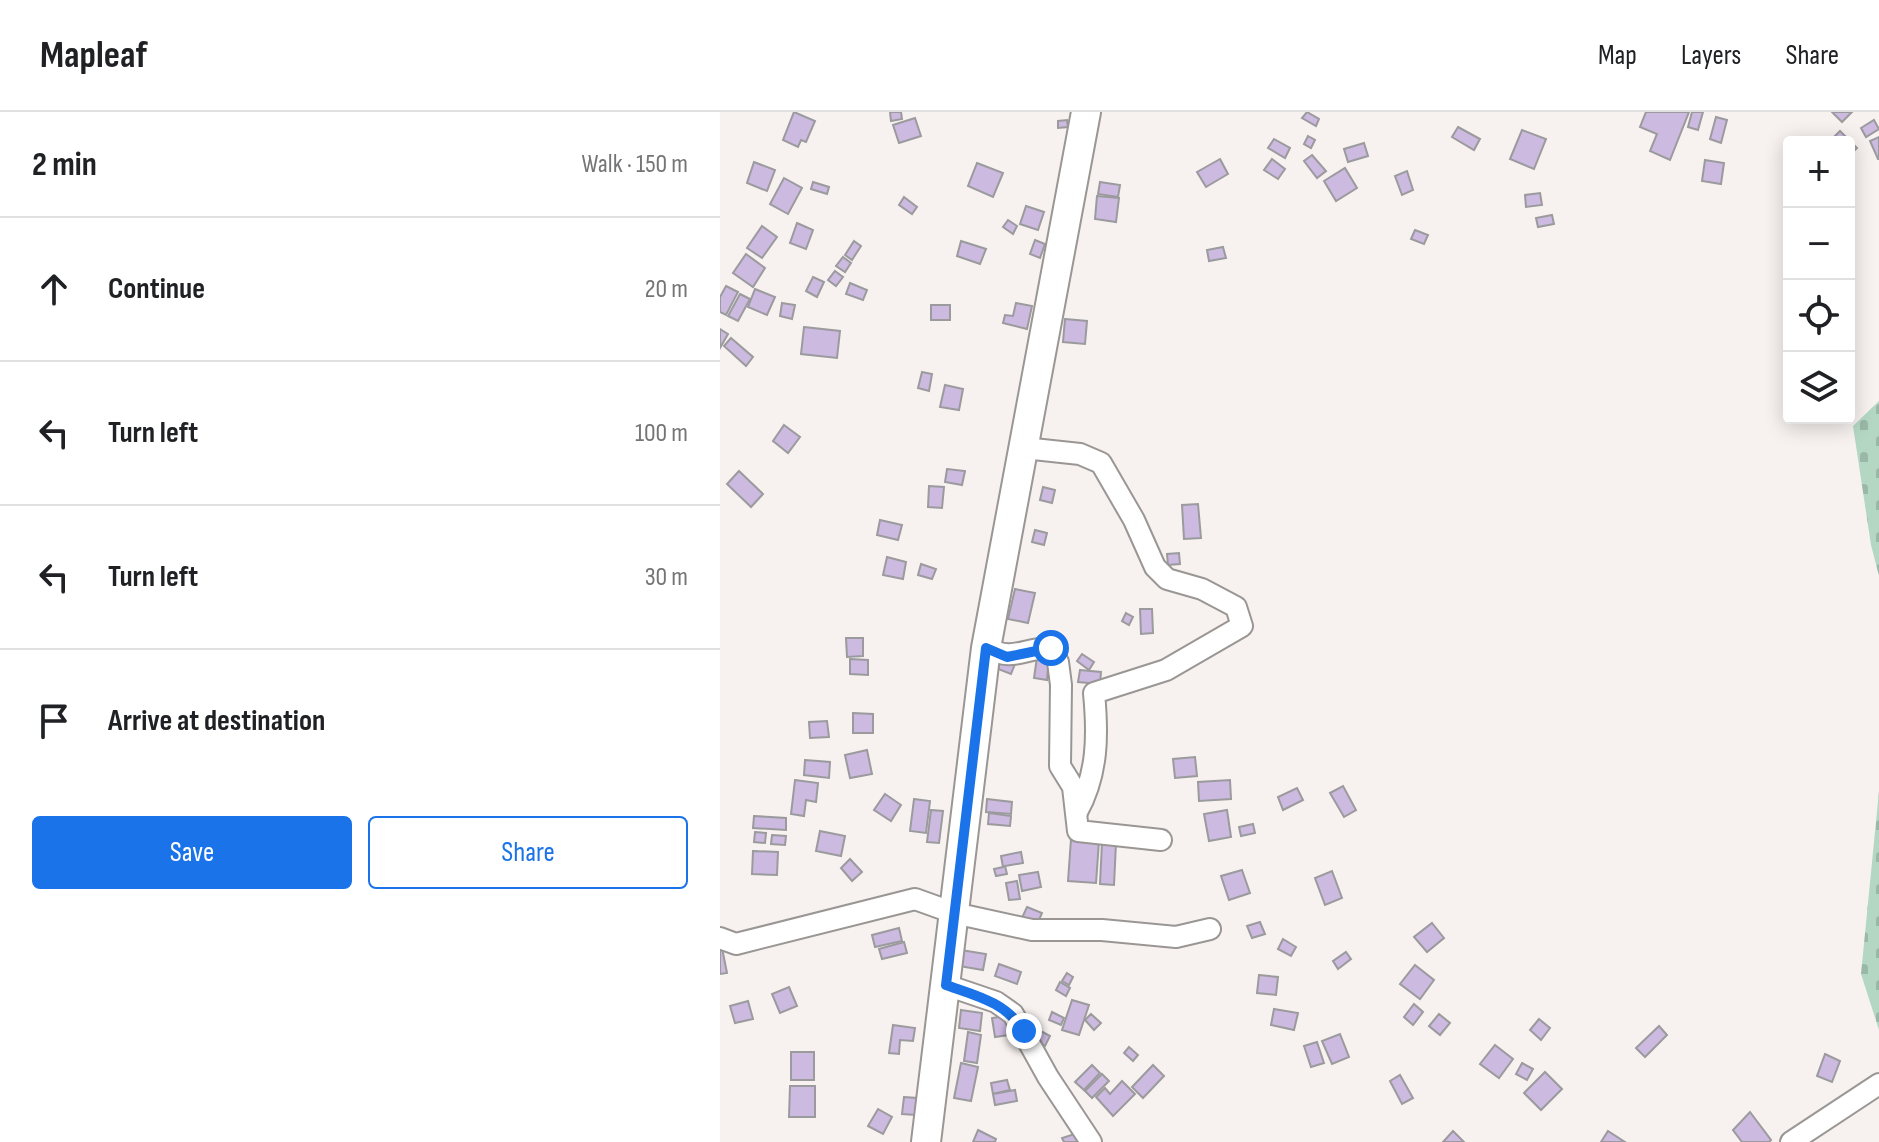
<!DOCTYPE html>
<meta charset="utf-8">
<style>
body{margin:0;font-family:"Sofia Sans Condensed",sans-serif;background:#f6f6f6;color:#202124}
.controls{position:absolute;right:24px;top:24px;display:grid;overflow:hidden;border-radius:8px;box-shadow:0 4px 20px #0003}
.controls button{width:72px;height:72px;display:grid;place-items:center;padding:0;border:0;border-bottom:2px solid #e0e0e0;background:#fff;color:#202124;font:40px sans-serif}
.stop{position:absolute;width:24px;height:24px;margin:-18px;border:6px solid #1a73e8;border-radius:50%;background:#fff}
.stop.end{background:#1a73e8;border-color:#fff;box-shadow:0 2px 8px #0008}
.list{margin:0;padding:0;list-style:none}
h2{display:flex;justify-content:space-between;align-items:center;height:104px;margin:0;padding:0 32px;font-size:34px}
h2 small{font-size:26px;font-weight:400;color:#757577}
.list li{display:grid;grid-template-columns:52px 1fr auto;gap:24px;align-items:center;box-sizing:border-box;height:144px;padding:0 32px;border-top:2px solid #e0e0e0}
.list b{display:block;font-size:30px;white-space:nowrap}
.list em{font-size:26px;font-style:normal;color:#757577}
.actions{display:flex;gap:16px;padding:24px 32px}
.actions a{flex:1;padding:18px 0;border:2px solid #1a73e8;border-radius:8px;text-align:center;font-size:28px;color:#1a73e8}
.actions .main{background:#1a73e8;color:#fff}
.icon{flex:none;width:44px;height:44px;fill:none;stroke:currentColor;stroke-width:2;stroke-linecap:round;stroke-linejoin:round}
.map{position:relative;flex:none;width:1159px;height:1030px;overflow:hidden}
header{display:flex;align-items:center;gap:48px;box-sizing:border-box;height:112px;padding:0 40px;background:#fff;border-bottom:2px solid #e0e0e0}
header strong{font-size:38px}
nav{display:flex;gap:44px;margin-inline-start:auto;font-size:28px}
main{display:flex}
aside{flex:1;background:#fff}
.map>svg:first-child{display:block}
</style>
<header>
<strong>Mapleaf</strong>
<nav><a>Map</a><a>Layers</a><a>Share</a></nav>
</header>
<main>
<aside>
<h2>2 min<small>Walk · 150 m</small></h2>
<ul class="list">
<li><svg class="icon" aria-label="ahead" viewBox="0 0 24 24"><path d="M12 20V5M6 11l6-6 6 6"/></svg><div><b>Continue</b></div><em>20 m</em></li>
<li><svg class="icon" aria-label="left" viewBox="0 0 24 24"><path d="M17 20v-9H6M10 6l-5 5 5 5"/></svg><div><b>Turn left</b></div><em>100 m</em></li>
<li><svg class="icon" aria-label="left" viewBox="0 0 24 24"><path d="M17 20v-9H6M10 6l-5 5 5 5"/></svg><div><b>Turn left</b></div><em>30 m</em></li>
<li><svg class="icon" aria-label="arrive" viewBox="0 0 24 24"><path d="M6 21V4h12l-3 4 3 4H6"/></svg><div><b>Arrive at destination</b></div></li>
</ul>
<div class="actions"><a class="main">Save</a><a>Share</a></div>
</aside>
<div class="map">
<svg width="1159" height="1030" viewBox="0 0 1159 1030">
<defs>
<pattern id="cemetery-stones" width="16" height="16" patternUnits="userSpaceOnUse" patternTransform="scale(2)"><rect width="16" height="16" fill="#b4d7c3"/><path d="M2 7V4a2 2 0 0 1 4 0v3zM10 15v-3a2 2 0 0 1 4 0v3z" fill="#9ab8a7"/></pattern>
</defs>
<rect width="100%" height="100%" fill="#f7f2f0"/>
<g fill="url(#cemetery-stones)">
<path d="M 1159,289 L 1159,464 L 1151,433 L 1133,314 Z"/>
<path d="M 1159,679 L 1159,918 L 1141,862 Z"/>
</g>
<g fill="#ccbae1" stroke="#9b9a9d" stroke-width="2">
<path d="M 74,0 L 95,9 L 86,30 L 81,28 L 78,35 L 63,28 Z"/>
<path d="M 170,0 L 181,0 L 182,7 L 171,9 Z"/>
<path d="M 587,0 L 599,7 L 596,14 L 582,6 Z"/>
<path d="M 926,0 L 969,0 L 950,48 L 930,39 L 937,22 L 920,15 Z"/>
<path d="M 972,0 L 983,0 L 978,18 L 968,15 Z"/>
<path d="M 1112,0 L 1132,0 L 1122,10 Z"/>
<path d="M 996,5 L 1007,8 L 1001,31 L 990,27 Z"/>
<path d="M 195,6 L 201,24 L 179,31 L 173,13 Z"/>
<path d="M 347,8 L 348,15 L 338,16 L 338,9 Z"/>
<path d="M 1154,8 L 1159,17 L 1146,25 L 1141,16 Z"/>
<path d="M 738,15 L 760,27 L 754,38 L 732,25 Z"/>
<path d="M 802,18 L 826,27 L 814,57 L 790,47 Z"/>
<path d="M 1120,19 L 1137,36 L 1129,44 L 1129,30 L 1109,30 Z"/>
<path d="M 588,24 L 595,28 L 591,36 L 584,32 Z"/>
<path d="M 1159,25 L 1159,47 L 1158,47 L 1150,29 Z"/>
<path d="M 554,27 L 570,36 L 565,46 L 548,36 Z"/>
<path d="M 644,31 L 648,44 L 628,50 L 624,37 Z"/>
<path d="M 592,43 L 606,59 L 597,66 L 584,49 Z"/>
<path d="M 500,47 L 508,62 L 486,75 L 477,60 Z"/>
<path d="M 552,47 L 565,57 L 558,67 L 544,58 Z"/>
<path d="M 985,48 L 1004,51 L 1001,72 L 982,69 Z"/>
<path d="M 34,50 L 55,58 L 47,79 L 27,71 Z"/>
<path d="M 257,51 L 283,61 L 273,85 L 248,74 Z"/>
<path d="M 625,56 L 637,76 L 616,89 L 604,69 Z"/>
<path d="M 687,59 L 693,78 L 682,83 L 675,64 Z"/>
<path d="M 64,66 L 82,76 L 68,102 L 50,92 Z"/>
<path d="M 93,70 L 109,75 L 107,82 L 91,77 Z"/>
<path d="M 380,70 L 400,73 L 398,85 L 378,82 Z"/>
<path d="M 820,81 L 822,93 L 806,95 L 805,83 Z"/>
<path d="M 377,84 L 399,86 L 396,110 L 375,107 Z"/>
<path d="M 184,85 L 197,95 L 192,102 L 179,93 Z"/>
<path d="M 306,94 L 324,100 L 318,118 L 300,112 Z"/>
<path d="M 832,103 L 834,112 L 818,115 L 816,106 Z"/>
<path d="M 288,108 L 297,114 L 293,122 L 283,115 Z"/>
<path d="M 77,111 L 93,118 L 86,137 L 70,131 Z"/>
<path d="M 42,114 L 57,125 L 42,146 L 27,136 Z"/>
<path d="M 695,118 L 708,123 L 704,132 L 691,127 Z"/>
<path d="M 315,128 L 325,132 L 320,146 L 310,142 Z"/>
<path d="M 134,129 L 141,134 L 132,148 L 125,143 Z"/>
<path d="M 241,129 L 266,137 L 260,152 L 237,144 Z"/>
<path d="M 503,135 L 506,146 L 489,149 L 487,138 Z"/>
<path d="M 26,142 L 45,156 L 33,175 L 13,161 Z"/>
<path d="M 123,145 L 131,151 L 125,160 L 116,154 Z"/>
<path d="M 115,159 L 123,165 L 116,174 L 108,168 Z"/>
<path d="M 93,165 L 104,170 L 97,185 L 86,179 Z"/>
<path d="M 130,171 L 147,178 L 143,188 L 126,182 Z"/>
<path d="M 6,174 L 18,180 L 6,203 L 0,200 L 0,185 Z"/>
<path d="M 35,177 L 55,185 L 47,203 L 28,195 Z"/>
<path d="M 20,182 L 30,187 L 18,209 L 8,204 Z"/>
<path d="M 62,191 L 75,193 L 72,207 L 60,204 Z"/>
<path d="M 296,191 L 312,194 L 307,217 L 283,211 L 285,203 L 293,204 Z"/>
<rect x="211" y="193" width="19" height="15"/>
<path d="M 345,207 L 367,209 L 365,232 L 343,230 Z"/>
<path d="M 84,215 L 120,219 L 117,246 L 81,242 Z"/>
<path d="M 0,217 L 8,222 L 0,236 Z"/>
<path d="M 11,226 L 33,245 L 26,254 L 4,234 Z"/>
<path d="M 202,260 L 212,262 L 209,279 L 198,276 Z"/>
<path d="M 225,273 L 243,277 L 239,298 L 220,295 Z"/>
<path d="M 64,313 L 80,325 L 68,341 L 53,329 Z"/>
<path d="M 227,357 L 245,359 L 242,373 L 225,370 Z"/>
<path d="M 19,359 L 43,382 L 31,395 L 7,372 Z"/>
<path d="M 209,374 L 224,375 L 222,396 L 208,395 Z"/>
<path d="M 323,375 L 335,378 L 332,391 L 320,388 Z"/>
<path d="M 478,392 L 481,426 L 464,427 L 462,393 Z"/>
<path d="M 160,408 L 182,413 L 178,428 L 157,423 Z"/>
<path d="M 315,418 L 327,421 L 324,433 L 312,430 Z"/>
<path d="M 459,441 L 460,452 L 448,453 L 447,442 Z"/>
<path d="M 167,445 L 186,450 L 183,467 L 163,463 Z"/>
<path d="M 201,452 L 216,457 L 212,467 L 198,463 Z"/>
<path d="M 295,477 L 315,481 L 308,511 L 288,507 Z"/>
<path d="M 420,497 L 432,497 L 433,521 L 421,522 Z"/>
<path d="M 406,501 L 413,505 L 409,513 L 402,509 Z"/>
<path d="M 126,526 L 143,526 L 143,544 L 127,545 Z"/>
<path d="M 362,542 L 374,550 L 369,558 L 357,549 Z"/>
<path d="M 317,545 L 329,546 L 327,568 L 314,566 Z"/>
<path d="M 130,547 L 148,548 L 148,563 L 130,562 Z"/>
<path d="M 281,547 L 295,552 L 291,562 L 278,557 Z"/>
<path d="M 360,558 L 381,560 L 380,572 L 358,570 Z"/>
<path d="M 133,601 L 153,602 L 153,621 L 133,621 Z"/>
<path d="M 107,609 L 109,625 L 90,626 L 89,610 Z"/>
<path d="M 147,638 L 152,662 L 130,666 L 125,643 Z"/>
<path d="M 475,645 L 477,664 L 455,666 L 453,647 Z"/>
<path d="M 85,648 L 110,650 L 109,666 L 84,663 Z"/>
<path d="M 75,668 L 98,671 L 96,690 L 86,688 L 84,704 L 71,702 Z"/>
<path d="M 510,668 L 511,687 L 479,689 L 478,670 Z"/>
<path d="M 623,674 L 636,698 L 624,705 L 610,681 Z"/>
<path d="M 577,676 L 583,688 L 563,698 L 558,685 Z"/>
<path d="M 165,682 L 181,693 L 171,709 L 154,698 Z"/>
<path d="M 194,687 L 210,689 L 206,721 L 190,719 Z"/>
<path d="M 267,687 L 292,690 L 291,702 L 266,700 Z"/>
<path d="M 211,698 L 223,699 L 219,731 L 207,730 Z"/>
<path d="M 507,698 L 511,725 L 489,729 L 484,702 Z"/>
<path d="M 269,701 L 291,704 L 290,714 L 268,712 Z"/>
<path d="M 34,704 L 66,706 L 66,718 L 33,716 Z"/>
<path d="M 533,712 L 535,721 L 521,724 L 519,715 Z"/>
<path d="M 100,719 L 125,724 L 121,744 L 96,739 Z"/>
<path d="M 35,720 L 46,721 L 45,731 L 34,730 Z"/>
<path d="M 52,723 L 66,724 L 65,733 L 51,732 Z"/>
<path d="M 351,727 L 379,729 L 376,771 L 348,769 Z"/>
<path d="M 382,730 L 396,731 L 394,773 L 380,772 Z"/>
<path d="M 33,739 L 58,740 L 57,763 L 32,762 Z"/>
<path d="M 301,740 L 303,751 L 285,754 L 287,762 L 276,764 L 274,757 L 283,755 L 281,744 Z"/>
<path d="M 130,747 L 142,760 L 132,769 L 121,756 Z"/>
<path d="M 522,758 L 530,781 L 509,788 L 501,764 Z"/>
<path d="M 612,759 L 622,786 L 605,793 L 595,766 Z"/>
<path d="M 318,760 L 321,775 L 302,779 L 299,763 Z"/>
<path d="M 297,769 L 300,787 L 289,788 L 286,771 Z"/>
<path d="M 307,795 L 322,801 L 316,815 L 301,808 Z"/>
<path d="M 540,810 L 545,822 L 532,826 L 527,814 Z"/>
<path d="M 712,811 L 724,826 L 707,840 L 694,825 Z"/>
<path d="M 179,816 L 182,829 L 155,835 L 152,823 Z"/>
<path d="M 563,827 L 576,835 L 571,844 L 558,837 Z"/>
<path d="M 184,830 L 187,841 L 162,847 L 159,837 Z"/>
<path d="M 2,836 L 7,861 L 0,862 L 0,837 Z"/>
<path d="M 241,838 L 266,842 L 263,858 L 239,854 Z"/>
<path d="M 626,840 L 631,847 L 618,857 L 613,849 Z"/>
<path d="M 279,852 L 301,860 L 297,872 L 275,864 Z"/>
<path d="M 695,853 L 714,868 L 700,887 L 680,872 Z"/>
<path d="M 347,861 L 353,865 L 349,873 L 342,869 Z"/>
<path d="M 539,863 L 558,865 L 556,883 L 537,881 Z"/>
<path d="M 340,870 L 350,876 L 346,884 L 336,878 Z"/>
<path d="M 69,875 L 77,894 L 60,901 L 52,882 Z"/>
<path d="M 352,888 L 369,893 L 359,923 L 342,918 Z"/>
<path d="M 28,889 L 33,907 L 15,911 L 10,894 Z"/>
<path d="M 694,892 L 703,900 L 693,913 L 684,905 Z"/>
<path d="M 554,897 L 578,901 L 574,918 L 551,913 Z"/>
<path d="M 241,898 L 262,901 L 260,919 L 239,916 Z"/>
<path d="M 332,900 L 344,906 L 341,913 L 329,908 Z"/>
<path d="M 371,902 L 381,911 L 374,918 L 365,908 Z"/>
<path d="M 719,902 L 730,911 L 720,923 L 709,914 Z"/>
<path d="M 286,904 L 289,923 L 275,925 L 272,906 Z"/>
<path d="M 819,907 L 830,916 L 821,928 L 810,918 Z"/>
<path d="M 173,913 L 195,916 L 193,929 L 180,928 L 179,942 L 169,941 Z"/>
<path d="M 939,914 L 947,923 L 925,945 L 916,936 Z"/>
<path d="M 315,916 L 330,924 L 325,934 L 310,926 Z"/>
<path d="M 248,920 L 261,923 L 257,951 L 244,949 Z"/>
<path d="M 620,922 L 629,945 L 612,952 L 602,929 Z"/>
<path d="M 597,930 L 604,951 L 591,955 L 584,934 Z"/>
<path d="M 775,933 L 793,947 L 779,966 L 760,952 Z"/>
<path d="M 409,935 L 418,943 L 413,949 L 404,941 Z"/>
<rect x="71" y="940" width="23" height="28"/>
<path d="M 1105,942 L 1120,949 L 1112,970 L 1097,964 Z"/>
<path d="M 241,951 L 258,955 L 251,989 L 234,986 Z"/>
<path d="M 802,951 L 813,957 L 807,968 L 796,962 Z"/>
<path d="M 372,953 L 380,961 L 364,978 L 355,970 Z"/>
<path d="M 433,953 L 444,964 L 423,986 L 412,975 Z"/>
<path d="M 825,960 L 842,977 L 821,998 L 804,981 Z"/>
<path d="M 382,962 L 389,969 L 372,986 L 365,979 Z"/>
<path d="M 680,963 L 693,986 L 682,992 L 670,969 Z"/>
<path d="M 287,968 L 290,978 L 273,982 L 271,971 Z"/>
<path d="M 402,969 L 415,982 L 393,1004 L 376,985 L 385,976 L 390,982 Z"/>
<path d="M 70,974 L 95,974 L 95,1005 L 69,1005 Z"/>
<path d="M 295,978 L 297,989 L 275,993 L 273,982 Z"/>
<path d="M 184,985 L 197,986 L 196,1003 L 182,1002 Z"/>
<path d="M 158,997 L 172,1005 L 163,1022 L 148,1014 Z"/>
<path d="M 1030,1000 L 1051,1028 L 1049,1030 L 1022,1030 L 1013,1018 Z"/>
<path d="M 258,1018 L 276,1027 L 275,1030 L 253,1030 Z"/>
<path d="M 733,1019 L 744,1030 L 723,1030 Z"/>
<path d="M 888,1019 L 905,1030 L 881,1030 Z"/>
<path d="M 361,1020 L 366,1030 L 344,1030 L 342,1026 Z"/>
</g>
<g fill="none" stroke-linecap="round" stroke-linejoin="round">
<defs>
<g id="street">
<path d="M 304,336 L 360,342 L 381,351 L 414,408 L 435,455 L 447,467 L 482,477 L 516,495 L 522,514 L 446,558 L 374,581 C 378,623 378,662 357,700"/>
<path d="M 266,536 C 295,550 302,536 331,536 L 338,550 L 341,573 L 340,654 L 353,675 L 358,719 L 441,728"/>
<path d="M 0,826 L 16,832 L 195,787 L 234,801 L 312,818 L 382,818 L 456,825 L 490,817"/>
<path d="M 226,873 L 276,890 L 293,902 L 328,965 L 371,1030"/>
<path d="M 1071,1030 L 1159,972"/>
</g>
<path id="secondary" d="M 206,1030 L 266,536 L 366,0"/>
</defs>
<use href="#street" stroke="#9a9694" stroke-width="24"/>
<use href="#secondary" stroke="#9a9694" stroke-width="32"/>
<use href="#street" stroke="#fff" stroke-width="20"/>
<use href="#secondary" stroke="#fff" stroke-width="28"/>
</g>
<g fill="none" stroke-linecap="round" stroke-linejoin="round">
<path stroke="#1a73e8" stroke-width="10" d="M 304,919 C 285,890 257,884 226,873 L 266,536 L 287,545 L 331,536"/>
</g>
</svg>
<div class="controls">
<button>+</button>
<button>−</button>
<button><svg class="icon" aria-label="locate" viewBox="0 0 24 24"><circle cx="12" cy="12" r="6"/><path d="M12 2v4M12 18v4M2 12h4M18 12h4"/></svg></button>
<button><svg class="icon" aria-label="layers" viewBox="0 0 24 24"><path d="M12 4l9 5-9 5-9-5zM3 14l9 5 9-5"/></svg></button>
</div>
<div class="stop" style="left:331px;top:536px"></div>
<div class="stop end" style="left:304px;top:919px"></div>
</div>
</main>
